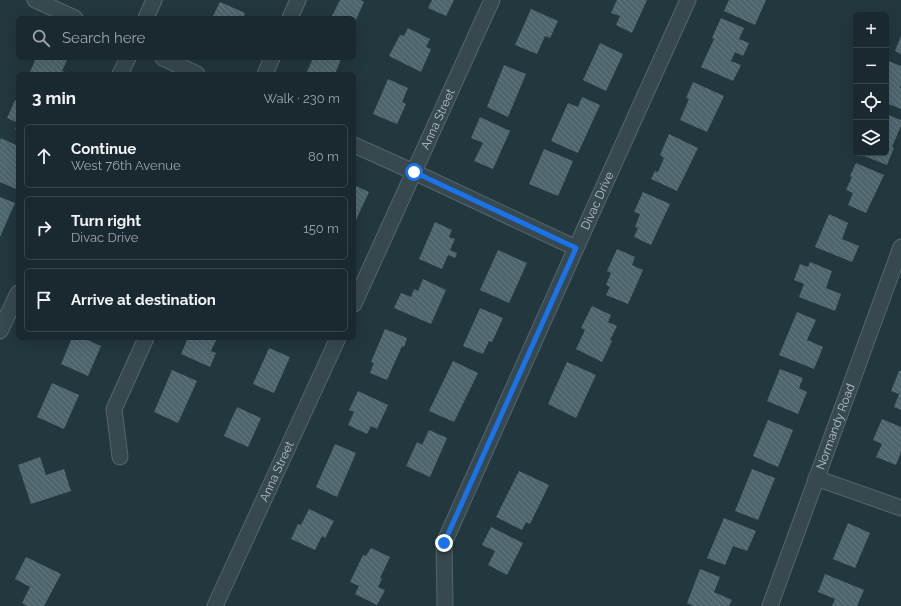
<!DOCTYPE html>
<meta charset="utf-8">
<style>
body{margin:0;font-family:Raleway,sans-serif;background:#233137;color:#f1f3f6}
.controls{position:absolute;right:12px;top:12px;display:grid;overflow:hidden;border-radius:6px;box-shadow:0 4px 16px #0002}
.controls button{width:36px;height:36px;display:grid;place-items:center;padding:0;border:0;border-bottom:1px solid #38454b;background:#1a292f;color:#f1f3f6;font:20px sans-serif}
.stop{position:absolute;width:12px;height:12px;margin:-9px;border:3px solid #1a73e8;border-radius:50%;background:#fff}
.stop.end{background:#1a73e8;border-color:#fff;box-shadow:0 1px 4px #0008}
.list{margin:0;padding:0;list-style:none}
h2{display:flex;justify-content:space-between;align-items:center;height:52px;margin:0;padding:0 16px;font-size:17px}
h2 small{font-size:13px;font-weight:400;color:#9fa6aa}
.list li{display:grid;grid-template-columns:26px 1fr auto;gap:12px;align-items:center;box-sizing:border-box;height:64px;margin:0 8px 8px;padding:0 8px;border:1px solid #38454b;border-radius:6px}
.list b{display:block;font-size:15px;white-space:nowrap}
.list p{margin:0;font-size:13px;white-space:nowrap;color:#9fa6aa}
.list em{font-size:13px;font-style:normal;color:#9fa6aa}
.icon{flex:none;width:22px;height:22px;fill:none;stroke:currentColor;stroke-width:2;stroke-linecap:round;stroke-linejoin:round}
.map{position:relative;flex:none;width:901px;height:606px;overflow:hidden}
.search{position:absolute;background:#1a292f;box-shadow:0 4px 16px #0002;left:16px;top:16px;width:340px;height:44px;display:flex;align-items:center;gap:10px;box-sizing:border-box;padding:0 14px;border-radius:6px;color:#9fa6aa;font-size:15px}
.panel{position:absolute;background:#1a292f;box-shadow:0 4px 16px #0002;left:16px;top:72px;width:340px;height:268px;border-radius:6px}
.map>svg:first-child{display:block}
</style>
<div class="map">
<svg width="901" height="606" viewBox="0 0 901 606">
<defs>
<pattern id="building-back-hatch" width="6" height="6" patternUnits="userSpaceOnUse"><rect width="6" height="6" fill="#4d656d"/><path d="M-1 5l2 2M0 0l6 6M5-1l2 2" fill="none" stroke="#647980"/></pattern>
</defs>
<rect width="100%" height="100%" fill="#23373f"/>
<g fill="url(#building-back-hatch)">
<path d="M 340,0 L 360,0 L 364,2 L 354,24 L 354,18 L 331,18 Z"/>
<path d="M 432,0 L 454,0 L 446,16 L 428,8 Z"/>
<path d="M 617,0 L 647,0 L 632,33 L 616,25 L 620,16 L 611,13 Z"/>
<path d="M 729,0 L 766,0 L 755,25 L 724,11 Z"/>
<path d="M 220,2 L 245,13 L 243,18 L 212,18 Z"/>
<path d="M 531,9 L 558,21 L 550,38 L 545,36 L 537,54 L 515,45 Z"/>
<path d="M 721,18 L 744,28 L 739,39 L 749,43 L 743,56 L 735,52 L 731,61 L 741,65 L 733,81 L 701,67 L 714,39 L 712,38 Z"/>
<path d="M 408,28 L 430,39 L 426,47 L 431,49 L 421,72 L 389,56 L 400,35 L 404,36 Z"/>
<path d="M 901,36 L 901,54 L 895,51 Z"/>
<path d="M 600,43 L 623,54 L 606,91 L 583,80 Z"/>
<path d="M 36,58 L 68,58 L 62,71 L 69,74 L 29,74 Z"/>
<path d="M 313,58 L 338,58 L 341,59 L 335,74 L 306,74 Z"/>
<path d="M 886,60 L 901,66 L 901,85 L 900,88 L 901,88 L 901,109 L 886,103 Z"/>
<path d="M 504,65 L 526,74 L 508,117 L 487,107 Z"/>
<path d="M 388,79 L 408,88 L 402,102 L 406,104 L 397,124 L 373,114 Z"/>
<path d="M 693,82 L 724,96 L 707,132 L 680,120 L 689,99 L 686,98 Z"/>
<path d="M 582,97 L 600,105 L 578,153 L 551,141 L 568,103 L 578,107 Z"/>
<path d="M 15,100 L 18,101 L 18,130 L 15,129 L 18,123 L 7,118 Z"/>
<path d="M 886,114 L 901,120 L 901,126 L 892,147 L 894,148 L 887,165 L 864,156 L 865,153 L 886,153 Z"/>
<path d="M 480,117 L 510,131 L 493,169 L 474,161 L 483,143 L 471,138 Z"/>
<path d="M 669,134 L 698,148 L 677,191 L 651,179 L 655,171 L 658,172 L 664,158 L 660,155 Z"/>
<path d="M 1,138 L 18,146 L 18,162 L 16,165 L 18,166 L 18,190 L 0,182 L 0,141 Z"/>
<path d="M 544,149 L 573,161 L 558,196 L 529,184 Z"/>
<path d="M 856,163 L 884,175 L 866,213 L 848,205 L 853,193 L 846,190 L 852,177 L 850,176 Z"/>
<path d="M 354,185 L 369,192 L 354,224 Z"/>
<path d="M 643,192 L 670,204 L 651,245 L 634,237 L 638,228 L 635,227 L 640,214 L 634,212 Z"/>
<path d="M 0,197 L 15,203 L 0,237 Z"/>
<path d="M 829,214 L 848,223 L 842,239 L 859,246 L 852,262 L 815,247 Z"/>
<path d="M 435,222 L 452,230 L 449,237 L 455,239 L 450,250 L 457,253 L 455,258 L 448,255 L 442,269 L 419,259 Z"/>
<path d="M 617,249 L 635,257 L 632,265 L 643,270 L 628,304 L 606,295 L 610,287 L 606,285 L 611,273 L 607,271 Z"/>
<path d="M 498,250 L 527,263 L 509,303 L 480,290 Z"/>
<path d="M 810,262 L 832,271 L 826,288 L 841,294 L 835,311 L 799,297 L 804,284 L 794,280 L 800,264 L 808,267 Z"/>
<path d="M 423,279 L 446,290 L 431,324 L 394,308 L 401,293 L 411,297 L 414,289 L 418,291 Z"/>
<path d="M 592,306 L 611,315 L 608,322 L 617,326 L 610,340 L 612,341 L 602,362 L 576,349 L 585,330 L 581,328 Z"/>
<path d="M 480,308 L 503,318 L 492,342 L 489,341 L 483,354 L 463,346 Z"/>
<path d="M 797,312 L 816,320 L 807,340 L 823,347 L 814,369 L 779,355 Z"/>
<path d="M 385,329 L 407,338 L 404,347 L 402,346 L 387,380 L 370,373 L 374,363 L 371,362 Z"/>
<path d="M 72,338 L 83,338 L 101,346 L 88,376 L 61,364 Z"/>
<path d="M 188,338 L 217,338 L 211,351 L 216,353 L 210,367 L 181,354 Z"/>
<path d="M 269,348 L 290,357 L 274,393 L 253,384 Z"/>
<path d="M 453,361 L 478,373 L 454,422 L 429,411 Z"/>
<path d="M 567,362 L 596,375 L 576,418 L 548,404 Z"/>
<path d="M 780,369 L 803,378 L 799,388 L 807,392 L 798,414 L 767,401 Z"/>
<path d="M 172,370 L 197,381 L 178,423 L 154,412 Z"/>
<path d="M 899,371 L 901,371 L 901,410 L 894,407 L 899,394 L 891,391 Z"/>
<path d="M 52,383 L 79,395 L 64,429 L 37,417 Z"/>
<path d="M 358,391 L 388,405 L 377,429 L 371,426 L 367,434 L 348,425 L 354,412 L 349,410 Z"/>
<path d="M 237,407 L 261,418 L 248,447 L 224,436 Z"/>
<path d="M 882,419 L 901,427 L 901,452 L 896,465 L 876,457 L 882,444 L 873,440 Z"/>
<path d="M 768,420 L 793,430 L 778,467 L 753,456 Z"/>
<path d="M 429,430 L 447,438 L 430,477 L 406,466 L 417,442 L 422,445 Z"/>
<path d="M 335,444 L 356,453 L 337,497 L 316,487 Z"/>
<path d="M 40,457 L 46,475 L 64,469 L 71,491 L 31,504 L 18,465 Z"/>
<path d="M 752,469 L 775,478 L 758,520 L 735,511 Z"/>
<path d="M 519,471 L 549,485 L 530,524 L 526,522 L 522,530 L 496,517 Z"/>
<path d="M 309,509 L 334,521 L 325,538 L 322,536 L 315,550 L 291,539 L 298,524 L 301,525 Z"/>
<path d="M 724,518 L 756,531 L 747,551 L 733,546 L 725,565 L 707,558 Z"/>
<path d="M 848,523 L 870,533 L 855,568 L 833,559 Z"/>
<path d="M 491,527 L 523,543 L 507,575 L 488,565 L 495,551 L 482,545 Z"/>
<path d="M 371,548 L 390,557 L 380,578 L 382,579 L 378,587 L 385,590 L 377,605 L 355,594 L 359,586 L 350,582 L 363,555 L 366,556 Z"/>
<path d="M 26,557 L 61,574 L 44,606 L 27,606 L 22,603 L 30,587 L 15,579 Z"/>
<path d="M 700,569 L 720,577 L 714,592 L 732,600 L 729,606 L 693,606 L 687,603 Z"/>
<path d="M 825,574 L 864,590 L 857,606 L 832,606 L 835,599 L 818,592 Z"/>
</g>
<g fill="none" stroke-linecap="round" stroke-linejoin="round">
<defs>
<g id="street">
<path d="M 35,0 L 75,18"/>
<path d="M 146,18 L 154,0"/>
<path d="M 290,18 L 298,0"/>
<path d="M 163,58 L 197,74"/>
<path d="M 120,74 L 128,58"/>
<path d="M 265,74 L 272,58"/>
<path d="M 354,145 L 414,172 L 576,248"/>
<path id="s1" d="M 354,304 L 492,0"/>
<path d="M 0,331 L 18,293"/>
<path d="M 120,457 L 114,409 L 146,338"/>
<path d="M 816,478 L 901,508"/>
<path id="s2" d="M 445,605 L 444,543 L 576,248 L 688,0"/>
<path id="s3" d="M 215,606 L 338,338"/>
<path id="s4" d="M 770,606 L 901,247"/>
</g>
</defs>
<use href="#street" stroke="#55666d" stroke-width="17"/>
<use href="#street" stroke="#37484f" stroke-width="15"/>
</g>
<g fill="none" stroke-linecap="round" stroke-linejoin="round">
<path stroke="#1a73e8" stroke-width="5" d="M 414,172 L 576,248 L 444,543"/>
</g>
<g text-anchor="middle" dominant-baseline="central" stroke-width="3.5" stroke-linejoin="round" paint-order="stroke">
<g font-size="12" fill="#b3c3ca" stroke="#1c2d34">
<text stroke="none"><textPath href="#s1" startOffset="203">Anna Street</textPath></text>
<text stroke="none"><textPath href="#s2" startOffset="437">Divac Drive</textPath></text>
<text stroke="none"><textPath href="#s4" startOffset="191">Normandy Road</textPath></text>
<text stroke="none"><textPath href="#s3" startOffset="148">Anna Street</textPath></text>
</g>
</g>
</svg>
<div class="controls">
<button>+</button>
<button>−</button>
<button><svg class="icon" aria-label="locate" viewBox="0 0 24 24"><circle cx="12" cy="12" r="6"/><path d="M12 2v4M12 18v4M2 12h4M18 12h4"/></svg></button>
<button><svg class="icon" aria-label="layers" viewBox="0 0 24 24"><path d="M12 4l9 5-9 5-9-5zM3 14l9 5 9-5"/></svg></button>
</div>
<div class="stop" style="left:414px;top:172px"></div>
<div class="stop end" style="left:444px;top:543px"></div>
<div class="search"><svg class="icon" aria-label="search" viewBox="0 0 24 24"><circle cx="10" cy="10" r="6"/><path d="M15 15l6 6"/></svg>Search here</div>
<section class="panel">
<h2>3 min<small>Walk · 230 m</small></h2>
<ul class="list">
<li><svg class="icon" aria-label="ahead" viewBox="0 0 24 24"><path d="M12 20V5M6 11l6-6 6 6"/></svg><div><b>Continue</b><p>West 76th Avenue</p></div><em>80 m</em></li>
<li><svg class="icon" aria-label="right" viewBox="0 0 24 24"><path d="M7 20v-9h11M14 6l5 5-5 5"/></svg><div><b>Turn right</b><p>Divac Drive</p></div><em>150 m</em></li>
<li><svg class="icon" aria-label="arrive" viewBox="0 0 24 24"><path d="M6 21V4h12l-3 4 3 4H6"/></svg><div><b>Arrive at destination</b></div></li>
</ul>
</section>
</div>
